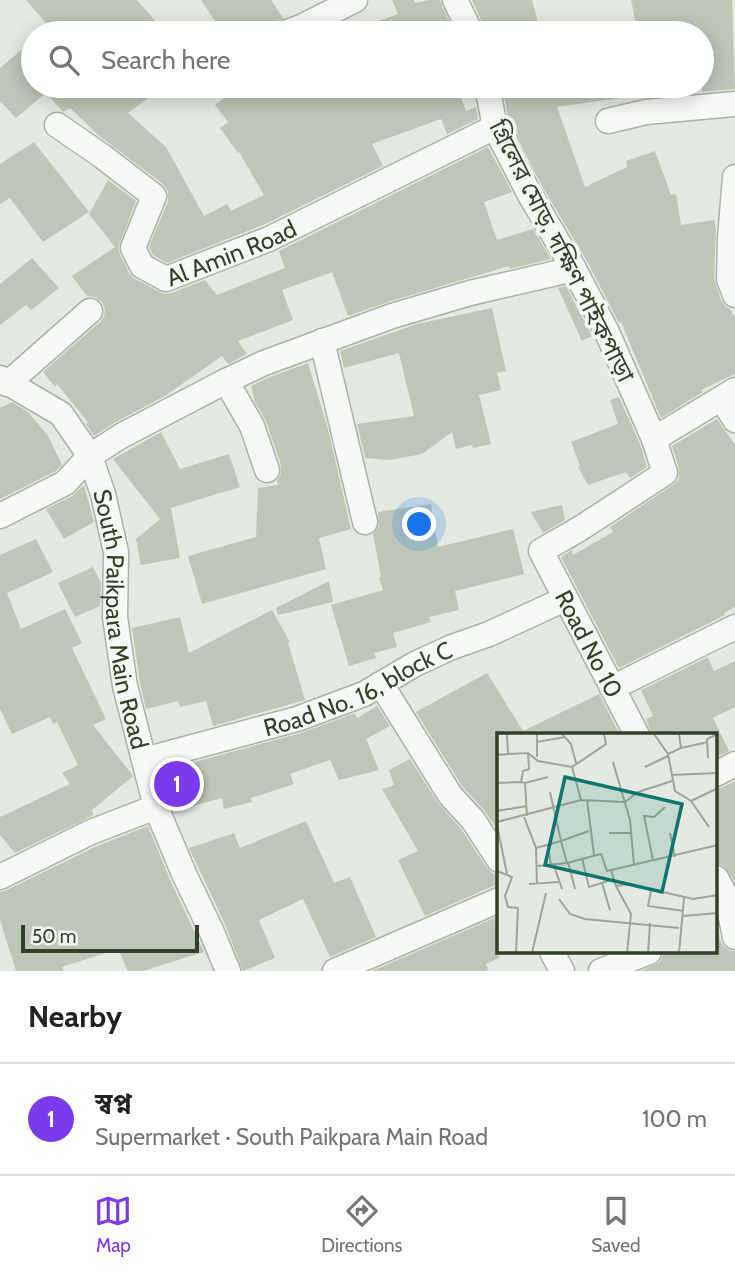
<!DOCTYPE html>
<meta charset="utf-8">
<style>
body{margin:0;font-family:Cabin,"Noto Sans Bengali",sans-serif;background:#f2f2f2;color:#222}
.scale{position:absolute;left:21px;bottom:18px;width:178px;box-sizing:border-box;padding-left:7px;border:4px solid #33412a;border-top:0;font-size:19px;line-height:24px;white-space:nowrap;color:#33412a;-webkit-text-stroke:5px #f3f7f1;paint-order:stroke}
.you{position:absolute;left:420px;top:525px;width:24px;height:24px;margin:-18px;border:5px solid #fff;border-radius:50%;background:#1a73e8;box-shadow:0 0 0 10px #1a73e833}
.badge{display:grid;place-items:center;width:46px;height:46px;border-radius:50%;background:#7c3aed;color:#fff;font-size:23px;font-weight:700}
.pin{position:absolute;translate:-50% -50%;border:4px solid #fff;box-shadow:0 2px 7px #0006}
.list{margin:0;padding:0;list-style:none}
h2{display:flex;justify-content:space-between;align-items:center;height:91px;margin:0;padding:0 28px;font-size:30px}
h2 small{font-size:23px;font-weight:400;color:#767676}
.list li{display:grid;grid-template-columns:46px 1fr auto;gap:21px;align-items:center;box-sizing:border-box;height:112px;padding:0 28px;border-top:2px solid #e0e0e0}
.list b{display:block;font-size:26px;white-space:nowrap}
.list p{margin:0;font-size:23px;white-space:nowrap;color:#767676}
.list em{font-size:23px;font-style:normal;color:#767676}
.icon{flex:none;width:38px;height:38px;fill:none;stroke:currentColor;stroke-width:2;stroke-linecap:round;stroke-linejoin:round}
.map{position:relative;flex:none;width:735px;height:971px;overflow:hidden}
.search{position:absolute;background:#fff;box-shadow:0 4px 18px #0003;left:21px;right:21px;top:21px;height:77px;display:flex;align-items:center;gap:18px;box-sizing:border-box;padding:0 24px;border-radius:38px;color:#767676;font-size:26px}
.sheet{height:203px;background:#fff}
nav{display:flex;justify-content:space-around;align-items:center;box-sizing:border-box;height:98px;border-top:2px solid #e0e0e0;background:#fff;font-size:19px;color:#767676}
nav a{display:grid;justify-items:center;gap:4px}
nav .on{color:#7c3aed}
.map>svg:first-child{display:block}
</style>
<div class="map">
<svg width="735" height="971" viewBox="0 0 735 971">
<rect width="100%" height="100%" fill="#e4e9e1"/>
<g fill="#bec6b8">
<path d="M 26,0 L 137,0 L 156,22 L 141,33 L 55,33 Z"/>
<path d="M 201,0 L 271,0 L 283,18 L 274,23 L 271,30 L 266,33 L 223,33 Z"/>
<path d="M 392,0 L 414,0 L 415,3 L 429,0 L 440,0 L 442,6 L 455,33 L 352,33 L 352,31 L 398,14 Z"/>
<path d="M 472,0 L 532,0 L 541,33 L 486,33 L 484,27 Z"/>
<path d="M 631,0 L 732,0 L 735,89 L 702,92 L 702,33 L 638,33 Z"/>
<path d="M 33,40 L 33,86 L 164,86 L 128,113 L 166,147 L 204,216 L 227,204 L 231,211 L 264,195 L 239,152 L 238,153 L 220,128 L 228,122 L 215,105 L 239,86 L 244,86 L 252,96 L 279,86 L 457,86 L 466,111 L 476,107 L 478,119 L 447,134 L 441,119 L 372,144 L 383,166 L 263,225 L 167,263 L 153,255 L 149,247 L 168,201 L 168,191 L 163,184 L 97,134 L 70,108 L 63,112 L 46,93 L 16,118 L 0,101 L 0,68 Z"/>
<path d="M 527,86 L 625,86 L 626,97 L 557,107 L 585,187 L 627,167 L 626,161 L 655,151 L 671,195 L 676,194 L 681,225 L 714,220 L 716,228 L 714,279 L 721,300 L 725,306 L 730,309 L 735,318 L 735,374 L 701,390 L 703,392 L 661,418 L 621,322 L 619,323 L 587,261 L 543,188 L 509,122 L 504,95 Z"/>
<path d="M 651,86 L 688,86 L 689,93 L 652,97 Z"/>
<path d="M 34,142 L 89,212 L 43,242 L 10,198 L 0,204 L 0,164 Z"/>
<path d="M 488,147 L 512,192 L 484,202 L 497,240 L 533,229 L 551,259 L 509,269 L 509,266 L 388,302 L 348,316 L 332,272 L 282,290 L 293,320 L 238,341 L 247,354 L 228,364 L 222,356 L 165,396 L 114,423 L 94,436 L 86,424 L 88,422 L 57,384 L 55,387 L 43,372 L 100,322 L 104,316 L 105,309 L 102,302 L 95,297 L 87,296 L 72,276 L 115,247 L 89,214 L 108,180 L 136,201 L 118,248 L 120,255 L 129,273 L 135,279 L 164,294 L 171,293 L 205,280 L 217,295 L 285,268 L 279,251 Z"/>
<path d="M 32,258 L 59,288 L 31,310 L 26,305 L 0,325 L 0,284 Z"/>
<path d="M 566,286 L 592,336 L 582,341 L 558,288 Z"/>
<path d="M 492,308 L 506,371 L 497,373 L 501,390 L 479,395 L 491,444 L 473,448 L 472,445 L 456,449 L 452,432 L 422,454 L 390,460 L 365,458 L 357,424 L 414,416 L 399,353 L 344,368 L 340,351 L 417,324 Z"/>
<path d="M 308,363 L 328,429 L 351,529 L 319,538 L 326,569 L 202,604 L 188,556 L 256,537 L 258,488 L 278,485 L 277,481 L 281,474 L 281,465 L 266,421 L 255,402 L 251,386 L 270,377 Z"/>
<path d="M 619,397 L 640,444 L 647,467 L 630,478 L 626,472 L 588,485 L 578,467 L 580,466 L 571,442 L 618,424 L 610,400 Z"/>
<path d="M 12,402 L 27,411 L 48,436 L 62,465 L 56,471 L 0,499 L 0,408 Z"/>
<path d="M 717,419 L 735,445 L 735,607 L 724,613 L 725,615 L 619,668 L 561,557 L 572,550 L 573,555 L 613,532 L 610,527 L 673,485 L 679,479 L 679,469 L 672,446 Z"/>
<path d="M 161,432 L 180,469 L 229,454 L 240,487 L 171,508 L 180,558 L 141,565 L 136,539 L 160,519 L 113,459 Z"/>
<path d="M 84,485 L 94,522 L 64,539 L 46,509 L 72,496 Z"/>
<path d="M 431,504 L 438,547 L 513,529 L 524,574 L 455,591 L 459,610 L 429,617 L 431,622 L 393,633 L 397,647 L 374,653 L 376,658 L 349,666 L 331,605 L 383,590 L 379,578 L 381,577 L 373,534 L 379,526 L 378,512 Z"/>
<path d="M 562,505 L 565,520 L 543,533 L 531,512 Z"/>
<path d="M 36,539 L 53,572 L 7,593 L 21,629 L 65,609 L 82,643 L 72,648 L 106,719 L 93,725 L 133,776 L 92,810 L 94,815 L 15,853 L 0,835 L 0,817 L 70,784 L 62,773 L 78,765 L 57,722 L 53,724 L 50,717 L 12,734 L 0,709 L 0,555 Z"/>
<path d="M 93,567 L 101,583 L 100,606 L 75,617 L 58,583 Z"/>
<path d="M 329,581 L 333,602 L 278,615 L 276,608 Z"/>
<path d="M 272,610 L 290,642 L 288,643 L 305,700 L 213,726 L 206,701 L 180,707 L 178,701 L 146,709 L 140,683 L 132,628 L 180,617 L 189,653 Z"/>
<path d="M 708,657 L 714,671 L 735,661 L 735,707 L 713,718 L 729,751 L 716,757 L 716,735 L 652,735 L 646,719 L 653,716 L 641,690 Z"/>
<path d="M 487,673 L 523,731 L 599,694 L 620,735 L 499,735 L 499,832 L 484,810 L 462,786 L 416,712 Z"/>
<path d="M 377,706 L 390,726 L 366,739 L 379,770 L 339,780 L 330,760 L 290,774 L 294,784 L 251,798 L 252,802 L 224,809 L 222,798 L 174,811 L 162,771 L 301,733 L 355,713 L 357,718 Z"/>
<path d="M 410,759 L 438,803 L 461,829 L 487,868 L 492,873 L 499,875 L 499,885 L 493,886 L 425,916 L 398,860 L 418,851 L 382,789 L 394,785 L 389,770 Z"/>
<path d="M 735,781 L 735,882 L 724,866 L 716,863 L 716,789 L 723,787 Z"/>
<path d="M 306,821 L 334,883 L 350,877 L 376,937 L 330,957 L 303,899 L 259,920 L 275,958 L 243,971 L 225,924 L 189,848 L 234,833 L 240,848 Z"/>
<path d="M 148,826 L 171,882 L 204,952 L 143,971 L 128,971 L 118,949 L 62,967 L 64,971 L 16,971 L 0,920 L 0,892 L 7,890 L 97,846 Z"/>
<path d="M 499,916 L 499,958 L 486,964 L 488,971 L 372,971 Z"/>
<path d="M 716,917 L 720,940 L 723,946 L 730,951 L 735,951 L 735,971 L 641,971 L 660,962 L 664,952 L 716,952 Z"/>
</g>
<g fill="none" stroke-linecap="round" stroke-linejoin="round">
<defs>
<g id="street">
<path d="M 455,0 L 471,33"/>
<path d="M 285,33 L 301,27 L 355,0"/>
<path id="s1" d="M 487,86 L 495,127 L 530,195 L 574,269 L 606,330 L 654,439 L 665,473 L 581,528 L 541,551 L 637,735"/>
<path d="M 608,121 L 646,112 L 735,104"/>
<path id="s2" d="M 57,125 L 102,156 L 154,196 L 133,248 L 142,266 L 166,279 L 269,239 L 495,127"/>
<path d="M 735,177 L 730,239 L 729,279 L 735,295"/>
<path d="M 322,341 L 365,522"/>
<path id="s3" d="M 0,378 L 61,414 L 90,456 L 103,494 L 116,552 L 115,617 L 125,686 L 156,807 L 185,876 L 211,930 L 228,971"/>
<path d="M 226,381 L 252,426 L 267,470"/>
<path d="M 7,384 L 90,311"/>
<path d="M 722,399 L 735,420"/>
<path d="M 654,439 L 735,390"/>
<path d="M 0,516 L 65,483 L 90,456 L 121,436 L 226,381 L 264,363 L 392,316 L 470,293 L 574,269"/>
<path d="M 381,684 L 450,795 L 473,820 L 499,860"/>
<path d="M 612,688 L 735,627"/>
<path id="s4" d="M 144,760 L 297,719 L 364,694 L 415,664 L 452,647 L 489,634 L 565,599"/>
<path d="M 716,774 L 735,764"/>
<path d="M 0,877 L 91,832 L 156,807"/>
<path d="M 716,878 L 727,898 L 735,937"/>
<path d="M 552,952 L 562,971"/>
<path d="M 335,971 L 499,900"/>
<path d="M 601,971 L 649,952"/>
</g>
</defs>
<use href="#street" stroke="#abb3a6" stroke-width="27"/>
<use href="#street" stroke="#f5f8f4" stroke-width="24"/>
</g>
<g text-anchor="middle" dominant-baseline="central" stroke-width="7" stroke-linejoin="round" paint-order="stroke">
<g font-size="24" fill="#33412a" stroke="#f3f7f1">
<text stroke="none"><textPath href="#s2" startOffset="294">Al Amin Road</textPath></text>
<text transform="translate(562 251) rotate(63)">গ্রিলের মোড়, দক্ষিণ পাইকপাড়া</text>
<text stroke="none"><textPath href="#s3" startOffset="289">South Paikpara Main Road</textPath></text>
<text stroke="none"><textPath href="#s1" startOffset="679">Road No 10</textPath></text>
<text stroke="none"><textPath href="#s4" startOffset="226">Road No. 16, block C</textPath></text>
</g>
</g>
<g transform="translate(497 733)">
<rect width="220" height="220" fill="#e4e9e1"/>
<path fill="none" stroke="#9da698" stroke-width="2" d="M 65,1 L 74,11 L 79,30M 157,1 L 171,21M 182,1 L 184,15 L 171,21 L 178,58 L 194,68 L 212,94M 40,9 L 68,4M 184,15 L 211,9M 11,21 L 31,20 L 41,28 L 75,34M 0,22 L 11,21 L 10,1M 40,24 L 40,1M 211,25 L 210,6 L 221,1M 116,29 L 133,87 L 137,132M 148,34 L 171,23M 174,42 L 221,40M 0,50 L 24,49M 28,50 L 51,44M 53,59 L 64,108 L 92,98M 84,67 L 75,34 L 109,11 L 107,1M 90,67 L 97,122M 194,68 L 221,55M 0,78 L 30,73M 30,83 L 28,50 L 24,49 L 26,38 L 32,36 L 31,20M 27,84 L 39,115 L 40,151M 0,89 L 84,67 L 128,69 L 141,59 L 175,48M 0,92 L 10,141M 112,100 L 135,100M 173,100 L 178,124M 51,112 L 54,133M 39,115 L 64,108 L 70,130 L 40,133M 85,125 L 92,154 L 117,146M 156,127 L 147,83 L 157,84 L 168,74M 71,129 L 78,156M 70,130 L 104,121 L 110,138 L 114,137 L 221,112M 57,133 L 65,156M 114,137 L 119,153 L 131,151 L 196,166 L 221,162M 0,138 L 15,144 L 8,163 L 11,174 L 21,175 L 19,220M 105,150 L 113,177M 32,151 L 62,149M 119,153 L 134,181 L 130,220M 154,158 L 151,173 L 187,178M 62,166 L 73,181 L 88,186 L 182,195M 186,183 L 221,180M 35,220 L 49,160M 151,220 L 153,190M 182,220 L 187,165"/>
<path fill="#0f766e" fill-opacity="0.15" stroke="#0f766e" stroke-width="3.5" d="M 68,44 L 185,71 L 165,159 L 48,132 Z"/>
<rect width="220" height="220" fill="none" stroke="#33412a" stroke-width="3.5"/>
</g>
</svg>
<div class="scale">50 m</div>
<div class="you"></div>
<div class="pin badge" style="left:177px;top:784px">1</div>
<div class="search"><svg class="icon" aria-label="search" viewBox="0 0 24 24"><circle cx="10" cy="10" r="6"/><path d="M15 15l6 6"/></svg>Search here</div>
</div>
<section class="sheet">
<h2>Nearby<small></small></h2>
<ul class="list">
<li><span class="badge">1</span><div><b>স্বপ্ন</b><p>Supermarket · South Paikpara Main Road</p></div><em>100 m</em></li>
</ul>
</section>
<nav>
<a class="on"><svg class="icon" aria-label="map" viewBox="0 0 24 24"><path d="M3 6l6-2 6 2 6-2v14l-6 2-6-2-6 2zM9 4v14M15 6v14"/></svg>Map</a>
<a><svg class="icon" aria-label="directions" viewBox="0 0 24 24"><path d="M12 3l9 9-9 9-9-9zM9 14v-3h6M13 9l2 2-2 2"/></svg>Directions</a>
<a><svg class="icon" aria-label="saved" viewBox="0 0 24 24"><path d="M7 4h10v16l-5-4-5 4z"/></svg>Saved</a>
</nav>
